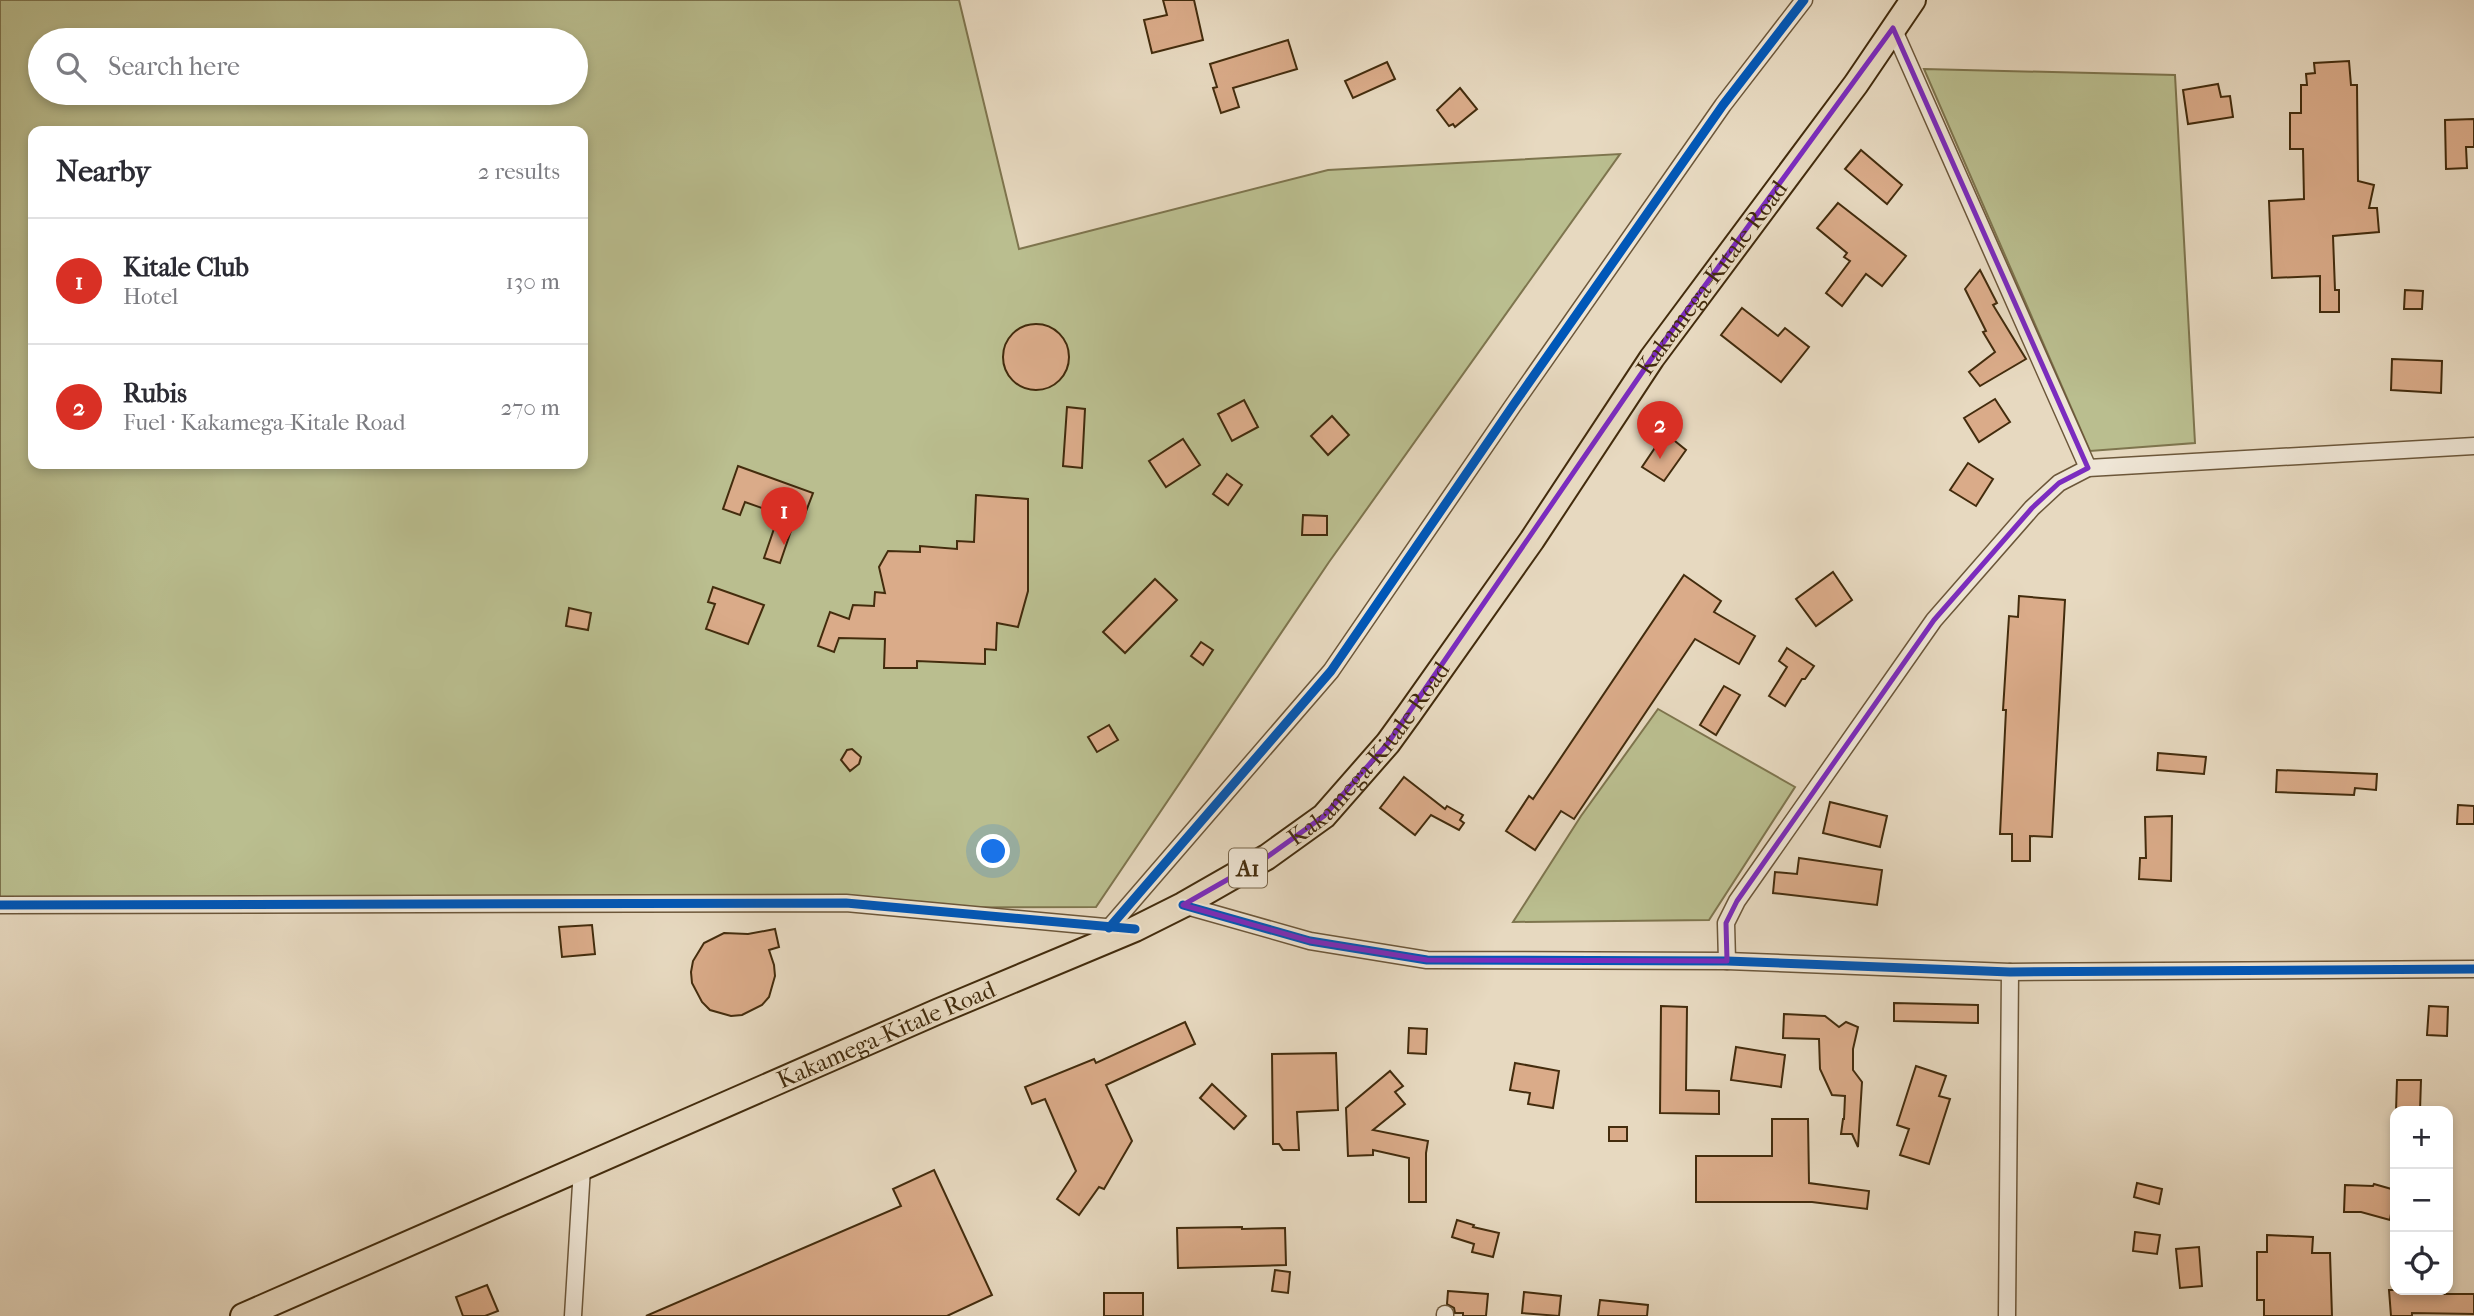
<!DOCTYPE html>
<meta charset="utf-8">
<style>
body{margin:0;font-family:"IM FELL French Canon",serif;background:#f2f2f3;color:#2b2b33}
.controls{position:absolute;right:21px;bottom:21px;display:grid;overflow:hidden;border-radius:14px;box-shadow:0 4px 10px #0003}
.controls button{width:63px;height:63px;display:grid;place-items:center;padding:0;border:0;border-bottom:2px solid #e1e1e2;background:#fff;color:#2b2b33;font:35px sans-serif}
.you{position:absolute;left:994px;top:852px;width:24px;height:24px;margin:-18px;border:5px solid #fff;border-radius:50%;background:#1a73e8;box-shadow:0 0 0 10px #1a73e833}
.badge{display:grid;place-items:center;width:46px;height:46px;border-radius:50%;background:#d93025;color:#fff;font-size:23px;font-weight:700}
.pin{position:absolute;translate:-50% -58px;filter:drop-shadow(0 2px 4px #0008)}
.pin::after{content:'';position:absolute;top:37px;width:24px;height:21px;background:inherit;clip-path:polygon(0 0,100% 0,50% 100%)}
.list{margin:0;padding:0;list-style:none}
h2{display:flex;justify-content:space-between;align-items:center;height:91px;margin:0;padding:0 28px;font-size:30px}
h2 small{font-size:23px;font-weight:400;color:#7c7c81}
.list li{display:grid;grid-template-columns:46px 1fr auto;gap:21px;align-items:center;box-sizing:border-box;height:126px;padding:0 28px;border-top:2px solid #e1e1e2}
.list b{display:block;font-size:26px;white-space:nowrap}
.list p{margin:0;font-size:23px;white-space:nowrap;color:#7c7c81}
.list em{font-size:23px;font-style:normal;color:#7c7c81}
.icon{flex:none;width:38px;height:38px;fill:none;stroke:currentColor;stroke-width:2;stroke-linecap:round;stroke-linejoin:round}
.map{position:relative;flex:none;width:2474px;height:1316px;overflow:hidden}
.search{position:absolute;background:#fff;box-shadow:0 4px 10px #0003;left:28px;top:28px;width:560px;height:77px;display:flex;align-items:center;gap:18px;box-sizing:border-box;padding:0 24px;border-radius:38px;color:#7c7c81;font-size:26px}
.panel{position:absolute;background:#fff;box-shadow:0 4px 10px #0003;left:28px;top:126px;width:560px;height:343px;border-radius:14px}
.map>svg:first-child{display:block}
</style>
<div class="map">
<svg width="2474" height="1316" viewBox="0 0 2474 1316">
<rect width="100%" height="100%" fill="#e7d9c0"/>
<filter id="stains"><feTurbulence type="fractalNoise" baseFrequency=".00286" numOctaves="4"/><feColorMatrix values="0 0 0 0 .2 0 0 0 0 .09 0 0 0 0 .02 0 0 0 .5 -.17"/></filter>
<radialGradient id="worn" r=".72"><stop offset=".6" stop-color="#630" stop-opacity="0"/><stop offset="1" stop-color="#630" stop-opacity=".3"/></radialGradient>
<g fill="#babe8f" stroke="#7e754e" stroke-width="2" fill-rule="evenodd">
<path d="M 0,0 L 959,0 L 1019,249 L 1328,170 L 1620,154 L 1329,562 L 1096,907 L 0,912 ZM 40,40 L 576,40 L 576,93 L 40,93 ZM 33,131 L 583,131 L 583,464 L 33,464 Z"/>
<path d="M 1924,69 L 2175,75 L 2195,443 L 2090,451 Z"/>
<path d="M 1658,709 L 1795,787 L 1709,920 L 1513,922 L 1581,816 Z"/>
</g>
<g fill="#daab89" stroke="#432c0d" stroke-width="2">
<path d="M 1163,0 L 1194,0 L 1203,40 L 1152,53 L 1144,20 L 1167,15 Z"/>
<path d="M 1288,40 L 1297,69 L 1233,88 L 1239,107 L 1221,113 L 1213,88 L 1217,87 L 1210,64 Z"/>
<path d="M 2349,61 L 2351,85 L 2357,85 L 2358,181 L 2374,185 L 2369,208 L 2377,208 L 2379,232 L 2333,236 L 2335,290 L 2339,290 L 2339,312 L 2320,312 L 2320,276 L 2272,278 L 2269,201 L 2304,199 L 2303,149 L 2290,149 L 2290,113 L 2301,113 L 2301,85 L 2307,85 L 2306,74 L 2315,73 L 2314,63 Z"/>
<path d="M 1387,62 L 1395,79 L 1353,98 L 1345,81 Z"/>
<path d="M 2218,84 L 2221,97 L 2230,96 L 2233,117 L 2188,124 L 2183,90 Z"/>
<path d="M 1460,88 L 1477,109 L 1455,127 L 1453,124 L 1449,126 L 1437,110 Z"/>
<path d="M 2474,119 L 2474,147 L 2466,147 L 2467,168 L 2446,169 L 2445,120 Z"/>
<path d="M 1861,150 L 1902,185 L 1887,204 L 1845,169 Z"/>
<path d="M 1838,203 L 1906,256 L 1882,286 L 1866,274 L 1842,306 L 1826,293 L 1850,261 L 1844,257 L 1847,253 L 1817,228 Z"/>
<path d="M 1980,270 L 1997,303 L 1993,305 L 2026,359 L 1980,386 L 1969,372 L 1995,352 L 1983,332 L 1986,331 L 1965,289 Z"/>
<path d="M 2405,290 L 2423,291 L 2422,309 L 2404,309 Z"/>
<path d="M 1742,308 L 1778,336 L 1785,328 L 1809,347 L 1781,382 L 1721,335 Z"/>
<circle cx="1036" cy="357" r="33"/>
<path d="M 2392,359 L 2442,361 L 2441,393 L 2391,390 Z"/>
<path d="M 1995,399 L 2010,422 L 1979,442 L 1964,418 Z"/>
<path d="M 1244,400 L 1258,427 L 1232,441 L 1218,414 Z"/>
<path d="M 1067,407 L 1085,409 L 1082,468 L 1063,466 Z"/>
<path d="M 1332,416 L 1349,435 L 1328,455 L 1311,436 Z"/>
<path d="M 1665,433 L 1686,450 L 1664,481 L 1642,467 Z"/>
<path d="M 1183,439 L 1200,465 L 1166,487 L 1149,461 Z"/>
<path d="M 1968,463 L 1993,479 L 1976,506 L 1950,490 Z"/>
<path d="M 738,466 L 813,493 L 802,522 L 795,519 L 780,563 L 764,558 L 779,514 L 745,502 L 740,515 L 723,509 Z"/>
<path d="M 1227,474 L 1242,485 L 1228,505 L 1213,494 Z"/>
<path d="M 976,495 L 1028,499 L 1028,591 L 1018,627 L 997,623 L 996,650 L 985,649 L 985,664 L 917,661 L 917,668 L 884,668 L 885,639 L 839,638 L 834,652 L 818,646 L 830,612 L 849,619 L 853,605 L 874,606 L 875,592 L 885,593 L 879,567 L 888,551 L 920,552 L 920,546 L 957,549 L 957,541 L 974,542 Z"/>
<path d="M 1303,515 L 1327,516 L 1327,535 L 1302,535 Z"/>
<path d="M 1833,572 L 1852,600 L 1816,626 L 1796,599 Z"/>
<path d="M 1684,575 L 1721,601 L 1714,612 L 1755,636 L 1739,664 L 1695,639 L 1574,819 L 1561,811 L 1535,850 L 1506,831 L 1529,796 L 1533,799 Z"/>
<path d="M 1155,579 L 1177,600 L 1125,653 L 1103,632 Z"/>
<path d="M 713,587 L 764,605 L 748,644 L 706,629 L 715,604 L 708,602 Z"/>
<path d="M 2019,596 L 2065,600 L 2052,837 L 2030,836 L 2030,861 L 2012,861 L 2012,834 L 2000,834 L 2006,710 L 2003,710 L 2009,616 L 2018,617 Z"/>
<path d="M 569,608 L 591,613 L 588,630 L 566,626 Z"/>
<path d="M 1201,642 L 1213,650 L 1203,665 L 1191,656 Z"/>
<path d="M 1787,648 L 1814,666 L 1805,679 L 1802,679 L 1785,706 L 1769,696 L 1787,667 L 1779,661 Z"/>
<path d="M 1724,686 L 1740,695 L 1716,735 L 1700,725 Z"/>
<path d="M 1109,725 L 1118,740 L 1097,752 L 1088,737 Z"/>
<path d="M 852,749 L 861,757 L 859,764 L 850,771 L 841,760 L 847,750 Z"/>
<path d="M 2158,753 L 2206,757 L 2204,774 L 2157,770 Z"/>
<path d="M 2277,770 L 2377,774 L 2376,790 L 2355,788 L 2354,795 L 2276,792 Z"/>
<path d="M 1404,777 L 1445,809 L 1447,806 L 1463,815 L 1460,820 L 1464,823 L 1459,830 L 1431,815 L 1415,835 L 1380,808 Z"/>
<path d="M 1830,802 L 1887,816 L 1880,847 L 1823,833 Z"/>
<path d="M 2458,805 L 2474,806 L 2474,824 L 2457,824 Z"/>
<path d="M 2172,816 L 2171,881 L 2139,879 L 2140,858 L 2146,858 L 2145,817 Z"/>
<path d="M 1799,858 L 1882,870 L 1877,905 L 1773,893 L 1775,872 L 1797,874 Z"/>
<path d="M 592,925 L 595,954 L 562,957 L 559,927 Z"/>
<path d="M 775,929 L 779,947 L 769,950 L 774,965 L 775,976 L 769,997 L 762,1005 L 742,1015 L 731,1016 L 710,1010 L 702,1002 L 692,983 L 691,972 L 693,961 L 704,943 L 724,933 L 748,934 Z"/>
<path d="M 1894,1003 L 1978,1005 L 1978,1023 L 1894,1021 Z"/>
<path d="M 1661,1006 L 1687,1007 L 1686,1090 L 1719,1091 L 1719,1114 L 1660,1113 Z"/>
<path d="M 2429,1006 L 2448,1007 L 2447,1036 L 2427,1035 Z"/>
<path d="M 1784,1014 L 1825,1016 L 1839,1027 L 1846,1022 L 1858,1027 L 1853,1049 L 1853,1070 L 1862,1082 L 1858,1147 L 1852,1134 L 1841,1134 L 1843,1119 L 1844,1119 L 1845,1096 L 1832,1095 L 1820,1069 L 1819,1039 L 1783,1038 Z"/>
<path d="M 1185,1022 L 1195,1044 L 1106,1085 L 1132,1141 L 1104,1189 L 1099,1187 L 1079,1215 L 1057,1199 L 1076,1171 L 1045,1099 L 1032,1104 L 1025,1087 L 1094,1059 L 1096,1063 Z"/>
<path d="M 1409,1028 L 1427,1029 L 1426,1054 L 1408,1053 Z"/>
<path d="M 1736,1047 L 1785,1055 L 1781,1087 L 1731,1080 Z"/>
<path d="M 1336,1053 L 1338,1110 L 1297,1112 L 1299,1150 L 1283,1150 L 1279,1144 L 1273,1144 L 1272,1054 Z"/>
<path d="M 1515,1063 L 1559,1071 L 1553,1108 L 1528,1104 L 1530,1093 L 1510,1090 Z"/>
<path d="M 1916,1066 L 1946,1076 L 1939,1096 L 1950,1099 L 1929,1164 L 1900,1155 L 1909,1129 L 1897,1125 Z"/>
<path d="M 1390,1071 L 1403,1086 L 1395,1092 L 1405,1104 L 1373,1130 L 1428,1141 L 1426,1153 L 1426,1202 L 1409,1202 L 1409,1158 L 1373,1150 L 1373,1155 L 1348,1156 L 1346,1108 Z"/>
<path d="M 2397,1080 L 2421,1080 L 2420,1111 L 2396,1111 Z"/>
<path d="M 1212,1084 L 1246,1116 L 1234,1129 L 1200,1098 Z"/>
<path d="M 1772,1119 L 1808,1119 L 1809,1183 L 1869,1191 L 1867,1209 L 1812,1202 L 1696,1202 L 1696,1156 L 1772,1156 Z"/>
<rect x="1609" y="1127" width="18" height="14"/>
<path d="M 934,1170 L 992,1295 L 947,1316 L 646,1316 L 901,1206 L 893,1189 Z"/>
<path d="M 2137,1183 L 2162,1189 L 2159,1204 L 2134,1197 Z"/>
<path d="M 2374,1184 L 2395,1190 L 2390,1220 L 2361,1212 L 2344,1212 L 2345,1185 L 2373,1186 Z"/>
<path d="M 1457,1220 L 1474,1225 L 1473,1227 L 1499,1233 L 1493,1257 L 1472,1252 L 1474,1244 L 1452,1237 Z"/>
<path d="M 1242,1227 L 1242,1229 L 1285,1228 L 1286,1265 L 1178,1268 L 1177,1228 Z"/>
<path d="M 2135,1232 L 2160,1235 L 2157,1254 L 2133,1251 Z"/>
<path d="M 2267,1235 L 2313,1237 L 2312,1253 L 2330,1253 L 2332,1316 L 2264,1316 L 2264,1300 L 2257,1300 L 2257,1252 L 2267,1252 Z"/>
<path d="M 2199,1247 L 2202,1286 L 2180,1288 L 2176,1249 Z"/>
<path d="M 1275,1270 L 1290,1272 L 1288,1293 L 1272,1291 Z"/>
<path d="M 487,1285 L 498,1311 L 485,1316 L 463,1316 L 456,1297 Z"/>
<path d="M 2389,1290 L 2406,1290 L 2406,1294 L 2474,1294 L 2474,1314 L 2412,1313 L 2412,1316 L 2391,1316 Z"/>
<path d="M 1448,1291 L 1488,1294 L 1486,1316 L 1463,1316 L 1463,1313 L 1455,1313 L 1454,1308 L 1447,1304 Z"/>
<path d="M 1524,1292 L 1561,1296 L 1559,1316 L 1522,1313 Z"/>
<rect x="1104" y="1293" width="39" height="23"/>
<path d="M 1600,1300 L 1648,1305 L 1647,1316 L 1598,1316 Z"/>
</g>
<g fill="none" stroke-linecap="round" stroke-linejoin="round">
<defs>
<g id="minor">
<path d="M 1893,28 L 2088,468"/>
<path d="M 0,905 L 846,903 L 1116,928"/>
<path d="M 1183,905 L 1310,941 L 1427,960 L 1727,961 L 2010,972 L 2474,969"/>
<path d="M 1109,928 L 1331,671 L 1514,404 L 1723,105 L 1804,0"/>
<path d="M 1727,961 L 1726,923 L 1737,901 L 1934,620 L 2032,508 L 2059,483 L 2088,468 L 2474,446"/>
<path d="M 1445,1314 L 1445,1316"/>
<path d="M 573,1316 L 582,1168"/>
<path d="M 2007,1316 L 2010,972"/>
</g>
<g id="trunk">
<path id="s1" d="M 243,1316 L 939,1011 L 1135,929 L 1183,905 L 1267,857 L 1324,816 L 1388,743 L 1409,714 L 1532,540 L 1652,358 L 1856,84 L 1913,0"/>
</g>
</defs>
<use href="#minor" stroke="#6c573a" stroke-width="19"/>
<use href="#trunk" stroke="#432c0d" stroke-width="28"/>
<use href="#minor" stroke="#efe6d6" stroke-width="16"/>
<use href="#trunk" stroke="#e7d9c0" stroke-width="24"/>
<defs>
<g id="cycleway">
<path d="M 0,905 L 846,903 L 1135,929"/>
<path d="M 1183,905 L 1310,941 L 1427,960 L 1727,961 L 2010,972 L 2474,969"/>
<path d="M 1109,928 L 1331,671 L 1514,404 L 1723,105 L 1804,0"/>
</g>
</defs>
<use href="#cycleway" stroke="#efe6d6" stroke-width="13"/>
<use href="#cycleway" stroke="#0057b8" stroke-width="9"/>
</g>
<path fill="none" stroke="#7b2cbf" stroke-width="5" stroke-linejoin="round" d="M 1893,28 L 2088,468 L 2059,483 L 2032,508 L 1934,620 L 1737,901 L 1726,923 L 1727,961 L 1427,960 L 1310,941 L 1183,905 L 1267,857 L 1324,816 L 1388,743 L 1652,358 Z"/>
<g text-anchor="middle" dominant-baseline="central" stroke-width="5" stroke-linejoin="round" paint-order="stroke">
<rect fill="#efe6d6" stroke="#776449" stroke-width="2" x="1229" y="848.5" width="38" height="39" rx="5"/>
<g font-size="23" font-weight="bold" fill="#432c0d">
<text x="1248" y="868">A1</text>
</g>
<g font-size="24" fill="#432c0d" stroke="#efe6d6">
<text stroke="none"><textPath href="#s1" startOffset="1857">Kakamega-Kitale Road</textPath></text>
<text stroke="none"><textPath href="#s1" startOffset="1269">Kakamega-Kitale Road</textPath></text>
<text stroke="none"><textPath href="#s1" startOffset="702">Kakamega-Kitale Road</textPath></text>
</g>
</g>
<rect width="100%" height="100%" filter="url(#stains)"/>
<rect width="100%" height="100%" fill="url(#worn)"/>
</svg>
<div class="controls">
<button>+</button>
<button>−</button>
<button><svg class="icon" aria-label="locate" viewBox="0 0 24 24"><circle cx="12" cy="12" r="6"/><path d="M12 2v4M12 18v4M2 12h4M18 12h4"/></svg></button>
</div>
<div class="you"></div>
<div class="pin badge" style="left:784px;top:545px">1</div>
<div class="pin badge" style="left:1660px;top:459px">2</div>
<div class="search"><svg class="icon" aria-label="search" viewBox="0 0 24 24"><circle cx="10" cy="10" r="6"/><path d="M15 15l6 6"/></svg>Search here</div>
<section class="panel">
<h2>Nearby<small>2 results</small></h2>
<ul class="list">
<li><span class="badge">1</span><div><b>Kitale Club</b><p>Hotel</p></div><em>130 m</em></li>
<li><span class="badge">2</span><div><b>Rubis</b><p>Fuel · Kakamega-Kitale Road</p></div><em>270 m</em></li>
</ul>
</section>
</div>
